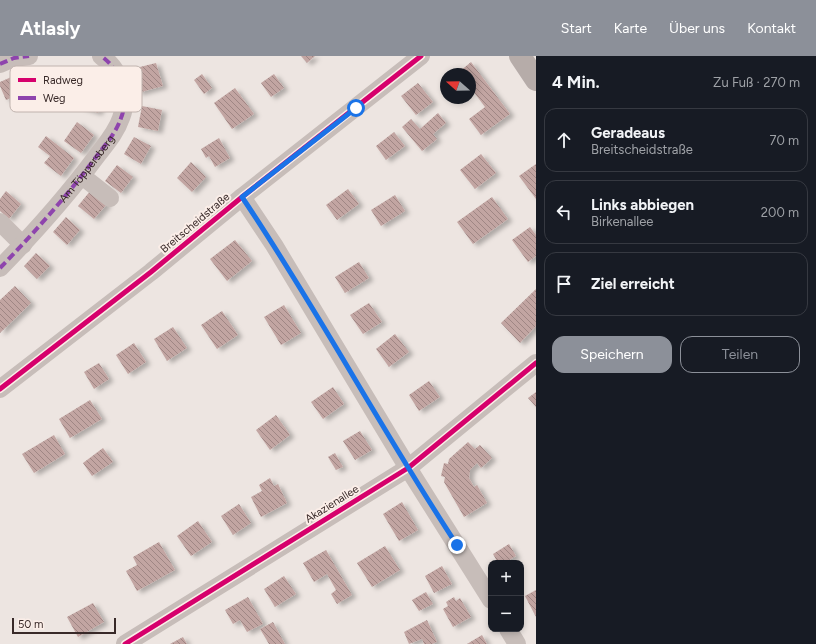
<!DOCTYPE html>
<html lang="de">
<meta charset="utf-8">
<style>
body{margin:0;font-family:Figtree,sans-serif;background:#20242c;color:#f1f3f6}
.controls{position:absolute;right:12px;bottom:12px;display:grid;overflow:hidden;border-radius:8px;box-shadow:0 2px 6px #0003}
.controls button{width:36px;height:36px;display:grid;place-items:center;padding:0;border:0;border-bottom:1px solid #363941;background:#171b24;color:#f1f3f6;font:20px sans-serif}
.compass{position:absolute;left:440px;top:12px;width:36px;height:36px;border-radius:50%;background:#171b24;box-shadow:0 2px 6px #0003;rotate:290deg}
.scale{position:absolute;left:12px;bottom:10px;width:104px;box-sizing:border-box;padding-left:4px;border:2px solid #382928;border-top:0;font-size:11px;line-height:14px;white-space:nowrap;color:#382928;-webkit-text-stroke:3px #fbeee8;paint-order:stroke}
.stop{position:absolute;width:12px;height:12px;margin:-9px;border:3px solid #1a73e8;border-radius:50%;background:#fff}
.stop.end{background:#1a73e8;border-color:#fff;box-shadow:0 1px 4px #0008}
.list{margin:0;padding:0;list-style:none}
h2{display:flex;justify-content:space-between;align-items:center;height:52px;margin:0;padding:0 16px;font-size:17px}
h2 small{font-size:13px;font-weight:400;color:#9ea1a6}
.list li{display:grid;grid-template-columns:26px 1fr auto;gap:12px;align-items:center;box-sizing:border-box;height:64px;margin:0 8px 8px;padding:0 8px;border:1px solid #363941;border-radius:12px}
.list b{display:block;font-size:15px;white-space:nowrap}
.list p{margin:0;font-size:13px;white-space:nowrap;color:#9ea1a6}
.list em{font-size:13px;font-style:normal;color:#9ea1a6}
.actions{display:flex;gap:8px;padding:12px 16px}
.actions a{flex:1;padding:9px 0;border:1px solid #8c9099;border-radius:12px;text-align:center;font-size:14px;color:#8c9099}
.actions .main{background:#8c9099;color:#fff}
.icon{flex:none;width:22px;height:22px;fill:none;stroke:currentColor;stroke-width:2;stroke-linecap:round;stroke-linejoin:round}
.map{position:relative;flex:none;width:536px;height:588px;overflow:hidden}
header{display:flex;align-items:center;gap:24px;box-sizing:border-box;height:56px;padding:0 20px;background:#8c9099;color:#fff}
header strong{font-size:19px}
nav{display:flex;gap:22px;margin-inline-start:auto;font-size:14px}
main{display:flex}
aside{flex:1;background:#171b24}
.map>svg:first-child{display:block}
</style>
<header>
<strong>Atlasly</strong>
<nav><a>Start</a><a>Karte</a><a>Über uns</a><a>Kontakt</a></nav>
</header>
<main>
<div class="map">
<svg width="536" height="588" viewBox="0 0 536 588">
<defs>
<pattern id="building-back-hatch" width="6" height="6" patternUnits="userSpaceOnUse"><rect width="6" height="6" fill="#c2a5a2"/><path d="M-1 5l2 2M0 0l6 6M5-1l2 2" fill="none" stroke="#9f8684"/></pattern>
<filter id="shadow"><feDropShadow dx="4.5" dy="2.5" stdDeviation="2" flood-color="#0004"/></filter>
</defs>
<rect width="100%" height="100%" fill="#ede5e1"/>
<g fill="url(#building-back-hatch)" filter="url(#shadow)">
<path d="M 301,0 L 315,0 L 307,7 Z"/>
<path d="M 471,6 L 510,58 L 481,79 L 469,63 L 485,51 L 470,31 L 470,18 L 460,18 L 459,16 Z"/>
<path d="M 156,7 L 163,30 L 138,37 L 132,13 Z"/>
<path d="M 202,18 L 212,32 L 204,38 L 194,24 Z"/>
<path d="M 274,18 L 284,32 L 271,41 L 261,27 Z"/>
<path d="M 16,19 L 23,37 L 6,44 L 0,30 L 0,26 Z"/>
<path d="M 418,27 L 433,46 L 416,59 L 401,40 Z"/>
<path d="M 235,32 L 254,58 L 232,73 L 214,47 Z"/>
<path d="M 86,33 L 104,38 L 98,57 L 80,51 Z"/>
<path d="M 142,50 L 162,54 L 158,75 L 138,71 Z"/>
<path d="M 438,57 L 446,67 L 433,78 L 437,83 L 422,95 L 402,71 L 411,63 L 420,73 Z"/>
<path d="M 77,66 L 94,79 L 81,97 L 64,85 Z"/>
<path d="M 394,76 L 405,90 L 386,104 L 376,90 Z"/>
<path d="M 46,80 L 74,102 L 61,120 L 44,107 L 50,100 L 38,91 Z"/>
<path d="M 134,81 L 151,90 L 141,108 L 124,98 Z"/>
<path d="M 219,82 L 230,102 L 215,111 L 209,100 L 206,102 L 201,93 Z"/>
<path d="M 481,98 L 496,117 L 475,133 L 460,114 Z"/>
<path d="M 191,106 L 206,121 L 192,136 L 177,122 Z"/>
<path d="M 536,108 L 536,143 L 519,120 Z"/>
<path d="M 117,109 L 133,121 L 121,137 L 105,125 Z"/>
<path d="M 348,133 L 359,148 L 337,164 L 326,149 Z"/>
<path d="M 91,134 L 107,148 L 94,163 L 78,150 Z"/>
<path d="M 6,135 L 21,148 L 9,163 L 0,155 L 0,143 Z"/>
<path d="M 395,139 L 405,155 L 381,170 L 371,154 Z"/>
<path d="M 492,141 L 508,163 L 473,188 L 457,166 Z"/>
<path d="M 66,161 L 80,174 L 67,189 L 53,176 Z"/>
<path d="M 530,171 L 536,179 L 536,200 L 528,206 L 512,184 Z"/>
<path d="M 235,184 L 252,205 L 227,225 L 210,203 Z"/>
<path d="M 36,197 L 50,210 L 37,223 L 24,210 Z"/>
<path d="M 359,206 L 369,222 L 345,237 L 335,221 Z"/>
<path d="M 15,230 L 31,247 L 0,277 L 0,244 Z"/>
<path d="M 536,233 L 536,270 L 520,287 L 501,267 Z"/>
<path d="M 369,247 L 382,266 L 363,278 L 350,259 Z"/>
<path d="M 284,249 L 301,277 L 281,289 L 264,261 Z"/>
<path d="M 222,255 L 238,279 L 217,293 L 201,269 Z"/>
<path d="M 173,271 L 187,292 L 167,305 L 154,283 Z"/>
<path d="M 395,278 L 409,296 L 389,311 L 376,293 Z"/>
<path d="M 134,287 L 146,306 L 128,318 L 116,299 Z"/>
<path d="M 99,307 L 109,323 L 94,333 L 84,316 Z"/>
<path d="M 429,325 L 440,341 L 419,355 L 409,339 Z"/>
<path d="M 333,331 L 344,348 L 323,363 L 311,346 Z"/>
<path d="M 536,336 L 536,351 L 528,342 Z"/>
<path d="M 90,344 L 102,363 L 70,382 L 59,363 Z"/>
<path d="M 276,359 L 290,379 L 270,394 L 256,374 Z"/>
<path d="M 360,375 L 372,394 L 355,404 L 343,385 Z"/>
<path d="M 54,379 L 65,398 L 34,417 L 22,398 Z"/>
<path d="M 468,386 L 475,393 L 480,389 L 492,402 L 481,412 L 477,407 L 470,414 L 469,422 L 474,431 L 477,429 L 487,447 L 464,461 L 444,426 L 445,421 L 441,420 L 444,407 L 448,408 L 449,403 Z"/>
<path d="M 103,392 L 113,406 L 92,420 L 83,407 Z"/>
<path d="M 335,397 L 343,411 L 336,414 L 328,401 Z"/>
<path d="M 270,422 L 274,430 L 278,428 L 287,447 L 261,461 L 251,441 L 262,435 L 259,429 Z"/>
<path d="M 402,446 L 418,474 L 399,485 L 383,458 Z"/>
<path d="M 239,448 L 251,467 L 233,479 L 221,460 Z"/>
<path d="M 198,465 L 212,486 L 191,500 L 177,480 Z"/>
<path d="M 159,486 L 175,514 L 137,535 L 126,515 L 137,509 L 133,501 Z"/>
<path d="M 509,488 L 516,500 L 504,507 L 498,507 L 493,498 Z"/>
<path d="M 385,490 L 400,514 L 372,531 L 357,507 Z"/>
<path d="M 326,494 L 352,539 L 337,548 L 331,538 L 336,534 L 327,518 L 314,526 L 303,507 Z"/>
<path d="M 442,510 L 452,528 L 434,537 L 425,520 Z"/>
<path d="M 284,520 L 296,538 L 275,551 L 264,533 Z"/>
<path d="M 536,534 L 536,561 L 525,540 Z"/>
<path d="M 426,536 L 433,548 L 419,555 L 412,544 Z"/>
<path d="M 248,541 L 263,568 L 247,576 L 240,564 L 233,568 L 225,554 Z"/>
<path d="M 454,541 L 456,545 L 460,542 L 471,561 L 453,571 L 443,553 L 448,550 L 446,546 Z"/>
<path d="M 93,547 L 104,566 L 78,581 L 67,561 Z"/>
<path d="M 427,564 L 437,586 L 432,588 L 424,588 L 422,583 L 409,588 L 404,576 Z"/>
<path d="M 273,566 L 285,588 L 269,588 L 260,573 Z"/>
<path d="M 482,579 L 487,588 L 467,588 Z"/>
<path d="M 183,581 L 187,588 L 170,588 Z"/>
</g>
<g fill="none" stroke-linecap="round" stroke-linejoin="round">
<g stroke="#c7bdb9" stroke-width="18">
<path d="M 0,8 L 14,2 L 29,0"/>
<path d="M 82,120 L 110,142"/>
<path d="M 242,141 L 274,189 L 408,412 L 491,544"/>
<path d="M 0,166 L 23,189"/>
<path id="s1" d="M 0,212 C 34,177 67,140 96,101 C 105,89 116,77 121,62 C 130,40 120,13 101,0"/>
<path d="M 0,333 L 151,216 L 242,141 L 421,0"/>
<path d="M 508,573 L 517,588"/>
<path d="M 125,588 L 408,412 L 536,307"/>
</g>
<path stroke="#b6aca9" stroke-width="22" d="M 520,0 L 536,24"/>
<g stroke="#8e44ad" stroke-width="4" stroke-dasharray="8 4" stroke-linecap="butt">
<path d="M 0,8 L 14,2 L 29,0"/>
<path d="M 0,212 C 34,177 67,140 96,101 C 105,89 116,77 121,62 C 130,40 120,13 101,0"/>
</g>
<defs>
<g id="cycleway">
<path d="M 0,333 L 151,216 L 242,141 L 421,0"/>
<path d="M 125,588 L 408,412 L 536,307"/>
</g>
</defs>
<use href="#cycleway" stroke="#fbeee8" stroke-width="8"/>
<use href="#cycleway" stroke="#d6006c" stroke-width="5"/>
</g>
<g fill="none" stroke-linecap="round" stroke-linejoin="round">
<path stroke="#1a73e8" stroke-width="5" d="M 356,52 L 242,141 C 318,254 382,375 457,489"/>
</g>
<g text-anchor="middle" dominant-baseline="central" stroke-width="4" stroke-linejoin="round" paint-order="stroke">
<g font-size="11" fill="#382928" stroke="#fbeee8">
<text stroke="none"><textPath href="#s1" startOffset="132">Am Töppersberg</textPath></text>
<text transform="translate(195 167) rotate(-40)">Breitscheidstraße</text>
<text transform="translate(332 448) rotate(-32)">Akazienallee</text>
</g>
</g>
<rect x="10" y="10" width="132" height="46" rx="6" fill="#fbeee8" stroke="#c0b3ae" stroke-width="1"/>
<rect x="18" y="22" width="18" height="4" fill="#d6006c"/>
<rect x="18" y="40" width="18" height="4" fill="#8e44ad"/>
<g font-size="11" fill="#382928">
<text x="43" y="28">Radweg</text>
<text x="43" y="46">Weg</text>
</g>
</svg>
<div class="controls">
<button>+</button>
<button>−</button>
</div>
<svg class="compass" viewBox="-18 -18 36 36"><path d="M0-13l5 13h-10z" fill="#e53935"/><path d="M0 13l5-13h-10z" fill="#9ea1a6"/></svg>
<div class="scale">50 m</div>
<div class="stop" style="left:356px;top:52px"></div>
<div class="stop end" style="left:457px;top:489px"></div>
</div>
<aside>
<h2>4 Min.<small>Zu Fuß · 270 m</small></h2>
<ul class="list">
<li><svg class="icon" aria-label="ahead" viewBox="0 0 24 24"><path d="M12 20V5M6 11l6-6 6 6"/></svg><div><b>Geradeaus</b><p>Breitscheidstraße</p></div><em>70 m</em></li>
<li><svg class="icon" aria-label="left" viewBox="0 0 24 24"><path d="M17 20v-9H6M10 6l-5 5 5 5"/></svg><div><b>Links abbiegen</b><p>Birkenallee</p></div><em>200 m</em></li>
<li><svg class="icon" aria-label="arrive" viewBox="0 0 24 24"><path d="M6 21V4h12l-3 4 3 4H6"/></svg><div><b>Ziel erreicht</b></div></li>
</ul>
<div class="actions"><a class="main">Speichern</a><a>Teilen</a></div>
</aside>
</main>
